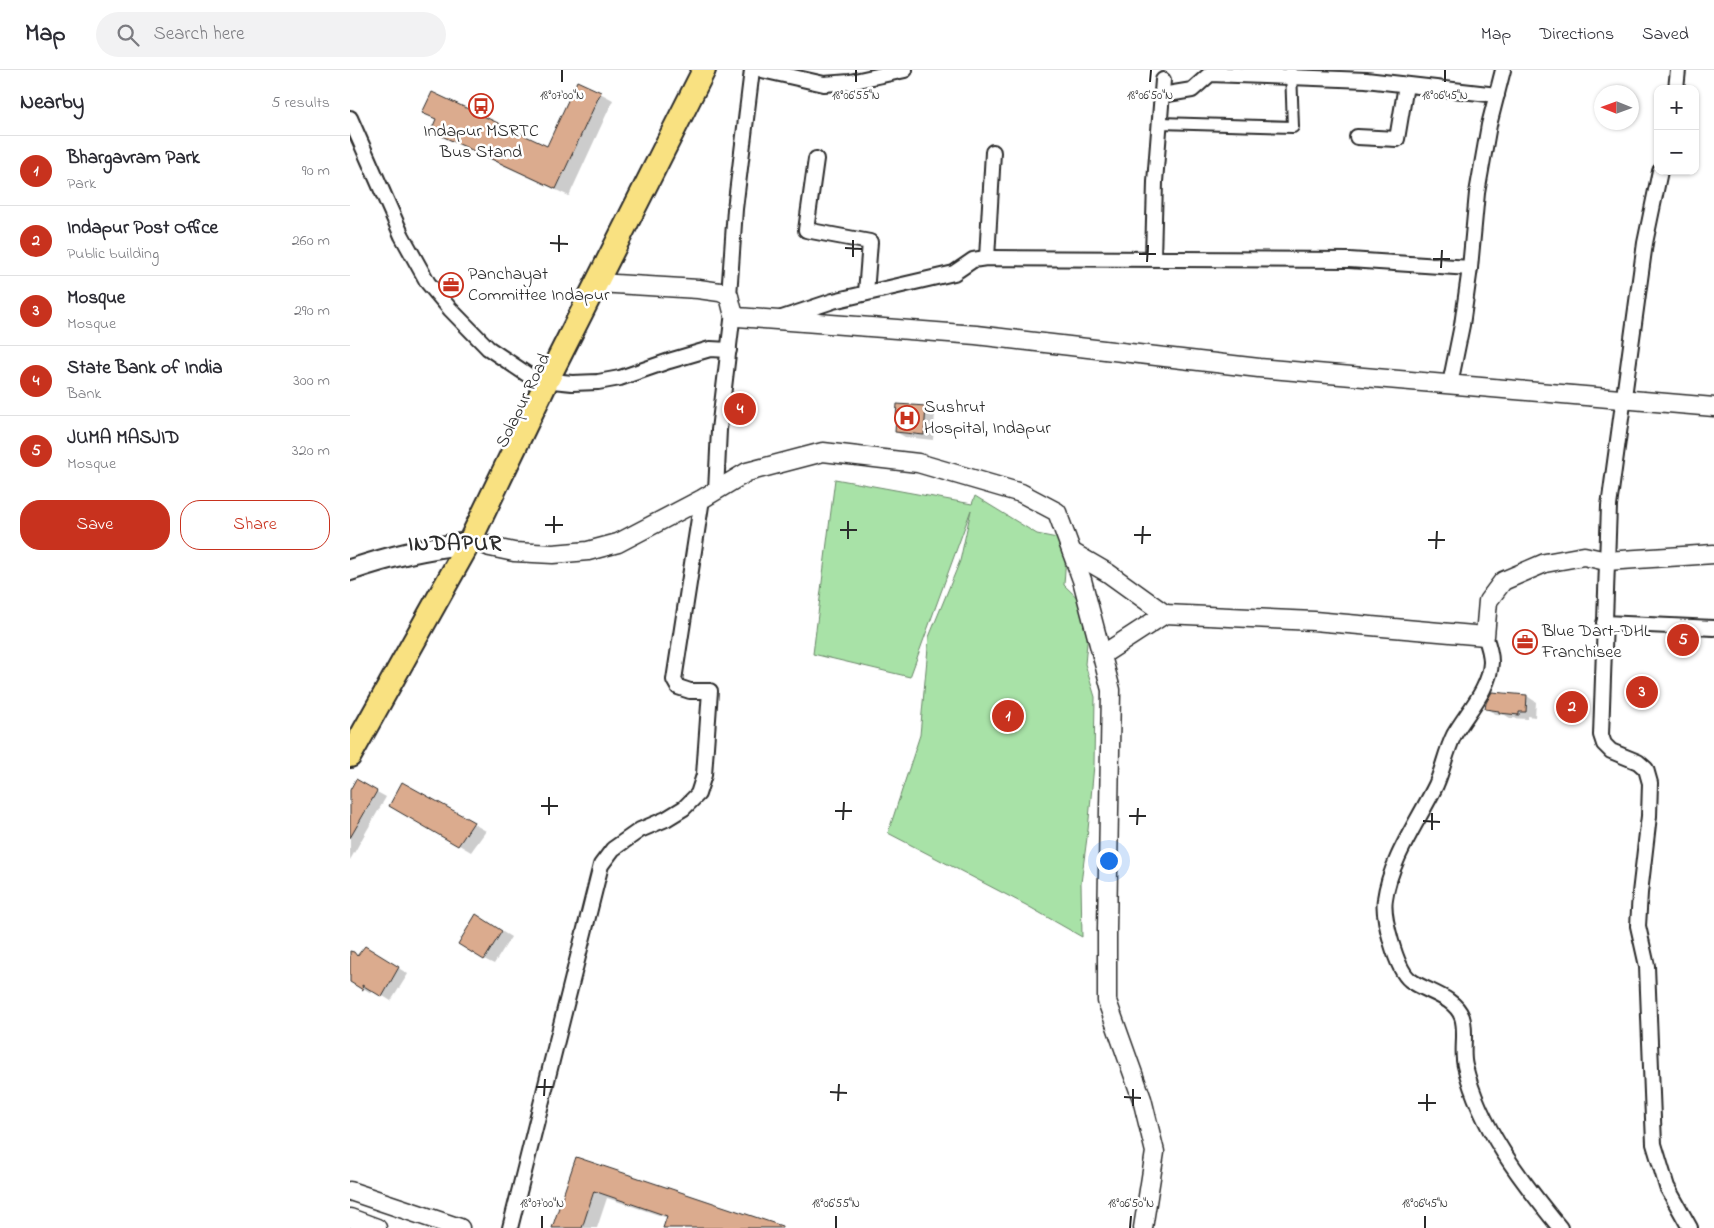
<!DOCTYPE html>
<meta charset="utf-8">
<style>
body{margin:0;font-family:"Indie Flower",sans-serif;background:#f2f2f3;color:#2b2b33}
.controls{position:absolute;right:15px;top:15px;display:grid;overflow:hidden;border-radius:10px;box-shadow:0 1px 4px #0004}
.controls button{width:45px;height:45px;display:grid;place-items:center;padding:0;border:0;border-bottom:1px solid #e1e1e2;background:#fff;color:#2b2b33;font:25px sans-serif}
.compass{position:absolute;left:1244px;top:15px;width:45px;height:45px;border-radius:50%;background:#fff;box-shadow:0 1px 4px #0004;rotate:271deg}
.you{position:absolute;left:758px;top:790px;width:18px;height:18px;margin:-12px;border:4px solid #fff;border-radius:50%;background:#1a73e8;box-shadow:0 0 0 8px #1a73e833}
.badge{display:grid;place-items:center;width:32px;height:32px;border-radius:50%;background:#c8321e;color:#fff;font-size:16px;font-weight:700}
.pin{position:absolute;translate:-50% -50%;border:2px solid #fff;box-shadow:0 1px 5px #0006}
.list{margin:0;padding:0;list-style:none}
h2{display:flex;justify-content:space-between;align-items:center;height:65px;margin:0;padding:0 20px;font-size:21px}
h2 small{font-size:16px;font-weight:400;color:#7c7c81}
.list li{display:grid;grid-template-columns:32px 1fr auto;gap:15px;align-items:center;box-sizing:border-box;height:70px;padding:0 20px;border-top:1px solid #e1e1e2}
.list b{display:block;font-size:19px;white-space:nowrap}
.list p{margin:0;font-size:16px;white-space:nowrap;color:#7c7c81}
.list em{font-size:16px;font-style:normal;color:#7c7c81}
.actions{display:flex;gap:10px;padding:15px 20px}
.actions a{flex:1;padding:11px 0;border:1px solid #c8321e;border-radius:20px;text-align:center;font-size:18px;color:#c8321e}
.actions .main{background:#c8321e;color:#fff}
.icon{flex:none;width:28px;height:28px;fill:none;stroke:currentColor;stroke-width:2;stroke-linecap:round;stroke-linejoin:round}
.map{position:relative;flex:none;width:1364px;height:1158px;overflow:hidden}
header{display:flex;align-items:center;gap:30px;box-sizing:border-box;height:70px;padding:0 25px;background:#fff;border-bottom:1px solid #e1e1e2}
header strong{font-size:24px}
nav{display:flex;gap:28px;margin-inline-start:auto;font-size:18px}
.search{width:350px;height:45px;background:#f2f2f3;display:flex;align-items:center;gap:12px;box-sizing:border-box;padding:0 18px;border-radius:28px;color:#7c7c81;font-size:19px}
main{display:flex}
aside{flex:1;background:#fff}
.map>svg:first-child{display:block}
</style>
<header>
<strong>Map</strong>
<div class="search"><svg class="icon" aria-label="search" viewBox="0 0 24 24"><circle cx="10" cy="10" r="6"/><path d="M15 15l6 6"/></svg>Search here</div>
<nav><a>Map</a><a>Directions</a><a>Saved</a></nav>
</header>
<main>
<aside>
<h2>Nearby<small>5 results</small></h2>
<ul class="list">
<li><span class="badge">1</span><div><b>Bhargavram Park</b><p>Park</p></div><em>90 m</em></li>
<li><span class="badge">2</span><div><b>Indapur Post Office</b><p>Public building</p></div><em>260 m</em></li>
<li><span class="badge">3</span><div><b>Mosque</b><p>Mosque</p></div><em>290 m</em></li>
<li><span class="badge">4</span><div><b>State Bank of India</b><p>Bank</p></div><em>300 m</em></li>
<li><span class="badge">5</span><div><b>JUMA MASJID</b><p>Mosque</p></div><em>320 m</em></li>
</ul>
<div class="actions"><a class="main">Save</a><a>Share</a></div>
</aside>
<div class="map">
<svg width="1364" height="1158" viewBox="0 0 1364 1158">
<rect width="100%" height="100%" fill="#fff"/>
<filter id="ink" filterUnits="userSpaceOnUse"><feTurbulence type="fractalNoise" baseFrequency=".02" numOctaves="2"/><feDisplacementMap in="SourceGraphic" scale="10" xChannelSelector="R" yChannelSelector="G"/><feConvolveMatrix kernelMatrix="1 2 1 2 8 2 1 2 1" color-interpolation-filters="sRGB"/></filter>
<g filter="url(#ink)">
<path fill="#a8e2a7" stroke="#6a8669" d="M 485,409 L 622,434 L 625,426 L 687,464 L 717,470 L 714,515 L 740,540 L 735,594 L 745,627 L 744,695 L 738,760 L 731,813 L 732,867 L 676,835 L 538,763 L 570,665 L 579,567 L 610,491 L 621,440 L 560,607 L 463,584 Z"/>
<g fill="#0003">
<path d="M 250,23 L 263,30 L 219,126 L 95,68 L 82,60 L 87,50 L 74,42 L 198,78 Z"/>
<path d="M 576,337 L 585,343 L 583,370 L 555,367 L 546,362 Z"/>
<path d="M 1177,626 L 1186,632 L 1185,647 L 1178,646 L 1178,649 L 1160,648 L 1155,645 L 1146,644 L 1136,639 Z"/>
<path d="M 7,711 L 36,727 L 0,790 L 0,722 Z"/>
<path d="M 53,714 L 136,761 L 121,782 L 41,735 Z"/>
<path d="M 126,846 L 161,867 L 144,894 L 134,889 Z"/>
<path d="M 0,883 L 7,887 L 25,883 L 58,904 L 41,931 L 20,918 L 21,923 L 0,910 Z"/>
<path d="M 227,1089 L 434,1158 L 314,1158 L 318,1148 L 257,1128 L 247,1158 L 204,1158 Z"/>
</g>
<g fill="#dbab8e" stroke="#2b2b2b">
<path d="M 227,11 L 251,22 L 206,119 L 81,61 L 86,49 L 72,43 L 82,22 L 197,76 Z"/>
<path d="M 547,334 L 576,336 L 574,365 L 545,362 Z"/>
<path d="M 1142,622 L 1177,625 L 1176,642 L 1169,642 L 1169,645 L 1149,643 L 1149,641 L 1135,639 L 1136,633 Z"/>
<path d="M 6,709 L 27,721 L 0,768 L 0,720 Z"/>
<path d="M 52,712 L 124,752 L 108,776 L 39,736 Z"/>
<path d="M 126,844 L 152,861 L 134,890 L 108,874 Z"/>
<path d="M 15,876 L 49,897 L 32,927 L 12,915 L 13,920 L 0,912 L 0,881 L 4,882 L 7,886 Z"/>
<path d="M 226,1087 L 432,1156 L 432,1158 L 313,1158 L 317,1146 L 244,1121 L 232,1158 L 202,1158 Z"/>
</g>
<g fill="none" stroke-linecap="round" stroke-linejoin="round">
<defs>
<path id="pedestrian" d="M 810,53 L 943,57 L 941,0"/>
<g id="minor">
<path d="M 412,0 L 474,14 L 500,12 L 555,0"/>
<path d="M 1326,19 L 1328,0"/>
<path d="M 812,25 L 842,20 L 860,4 L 1016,10 L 1147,25"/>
<path d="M 0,48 L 52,166 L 78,213 L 100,239 L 138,278 L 184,309 L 222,313 L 248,312 L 270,308 L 319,291 L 360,279 L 379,280"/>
<path d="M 1007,67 L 1047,69 L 1056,15"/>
<path d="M 466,89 L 456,160 L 520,172 L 516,223"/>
<path d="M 1310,101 L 1295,173 L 1259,436 L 1251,665 L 1254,674 L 1261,681 L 1288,692 L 1296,699 L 1300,713 L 1299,746 L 1290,823 L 1288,856 L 1297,896 L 1304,1074 L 1317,1117 L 1340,1158"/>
<path d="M 637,188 L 643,82"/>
<path d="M 803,188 L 805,112 L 813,10"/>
<path d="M 379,226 L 385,139 L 402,0"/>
<path d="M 432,248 L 483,231 L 604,203 L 623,190 L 636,188 L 999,190 L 1120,198"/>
<path d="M 1100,314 L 1112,255 L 1120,198 L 1127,123 L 1139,55 L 1153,0"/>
<path d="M 366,421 L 369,360 L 383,242"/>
<path d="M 1254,553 L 1364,558"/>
<path d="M 1135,566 C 1138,574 1141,583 1141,592 C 1140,619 1117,642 1104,665 C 1096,681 1093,699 1086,715 C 1069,750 1040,790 1035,829 C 1032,846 1046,899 1060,910 C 1076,922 1104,926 1112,947 C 1117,962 1111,981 1115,996 C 1130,1058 1171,1110 1210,1158"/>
<path d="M 160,1158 L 251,795 L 263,779 L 290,760 L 316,749 L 334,738 L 348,724 L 354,705 L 360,621 L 340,621 L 328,617 L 324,610 L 352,429"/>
</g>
<g id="tertiary">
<path d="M 248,213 L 348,219 L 370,222 L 379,226 L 383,242 L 388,247 L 626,265 L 909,298 L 1364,337"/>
<path d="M 119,473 L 130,472 L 140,477 L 164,482 L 203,484 L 238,481 L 268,473 L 352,429 L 397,402 L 473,382 L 568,393 L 671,423 L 707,442 L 732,510 L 761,620 L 757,860 L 757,931 L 792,1029 L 805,1082 L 793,1158"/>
<path d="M 722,482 L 758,503 L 815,544"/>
<path d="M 752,585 L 815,544 L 964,551 L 1135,566 L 1138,531 L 1153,511 L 1195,493 L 1234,486 L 1256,491 L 1364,484"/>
<path d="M 0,1121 L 110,1158"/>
<path d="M 0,1148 L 27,1158"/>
</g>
<path id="secondary" d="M 0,500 C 42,486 75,478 119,473"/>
<path id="primary" d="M 0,686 L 119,473 L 197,311 L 354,0"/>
</defs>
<use href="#pedestrian" stroke="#2b2b2b" stroke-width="14"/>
<use href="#minor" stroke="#2b2b2b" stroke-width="18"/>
<use href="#tertiary" stroke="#2b2b2b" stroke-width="21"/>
<use href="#secondary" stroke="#2b2b2b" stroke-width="24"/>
<use href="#primary" stroke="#2b2b2b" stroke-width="26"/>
<use href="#pedestrian" stroke="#fff" stroke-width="10"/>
<use href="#minor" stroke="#fff" stroke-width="14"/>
<use href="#tertiary" stroke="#fff" stroke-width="18"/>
<use href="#secondary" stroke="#fff" stroke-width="20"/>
<use href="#primary" stroke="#f9e181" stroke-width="22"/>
</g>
</g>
<path fill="none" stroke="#2b2b2b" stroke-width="2" d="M 212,12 L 212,0M 506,12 L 506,0M 800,12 L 801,0M 1095,12 L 1095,0M 200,173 L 218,174M 495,178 L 512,179M 209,182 L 209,165M 789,184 L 806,184M 503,187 L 503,170M 1083,189 L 1100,189M 797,192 L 798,175M 1091,198 L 1092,180M 195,455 L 213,455M 490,460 L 507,460M 204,463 L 204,446M 784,465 L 801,465M 498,469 L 498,451M 1078,470 L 1095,470M 792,474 L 793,456M 1086,479 L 1087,461M 191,736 L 208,736M 485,741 L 502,741M 199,745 L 199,727M 779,746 L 796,746M 493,750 L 494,732M 1073,751 L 1090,752M 787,755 L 788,738M 1082,760 L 1082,743M 186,1017 L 203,1017M 480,1022 L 497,1023M 194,1026 L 195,1009M 774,1027 L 791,1028M 488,1031 L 489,1014M 1068,1033 L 1086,1033M 783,1036 L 783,1019M 1077,1041 L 1077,1024M 192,1158 L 192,1146M 486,1158 L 486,1146M 780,1158 L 781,1146M 1075,1158 L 1075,1146"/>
<defs>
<symbol id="bus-ring" viewBox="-11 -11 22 22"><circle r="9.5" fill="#fff" stroke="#c8321e" stroke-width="1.5"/><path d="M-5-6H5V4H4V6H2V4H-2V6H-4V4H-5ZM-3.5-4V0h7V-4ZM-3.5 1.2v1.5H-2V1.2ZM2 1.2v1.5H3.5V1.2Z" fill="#c8321e"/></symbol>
<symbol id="office-ring" viewBox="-11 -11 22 22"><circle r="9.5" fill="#fff" stroke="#c8321e" stroke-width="1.5"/><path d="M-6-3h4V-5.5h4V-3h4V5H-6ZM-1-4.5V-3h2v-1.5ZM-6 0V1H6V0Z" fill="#c8321e"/></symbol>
<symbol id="hospital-ring" viewBox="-11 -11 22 22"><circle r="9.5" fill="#fff" stroke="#c8321e" stroke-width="1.5"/><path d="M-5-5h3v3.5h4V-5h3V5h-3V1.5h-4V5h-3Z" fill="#c8321e"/></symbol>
</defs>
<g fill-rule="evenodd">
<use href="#bus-ring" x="117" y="22" width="28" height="28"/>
<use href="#office-ring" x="87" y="201" width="28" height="28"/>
<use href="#hospital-ring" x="543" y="334" width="28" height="28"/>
<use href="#office-ring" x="1161" y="558" width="28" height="28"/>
</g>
<g text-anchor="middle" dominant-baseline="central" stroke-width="5" stroke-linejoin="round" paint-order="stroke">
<g font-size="18" fill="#2b2b2b" stroke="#fff" text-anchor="start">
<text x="131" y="62" text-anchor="middle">Indapur MSRTC<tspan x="131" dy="21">Bus Stand</tspan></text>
<text x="118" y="205">Panchayat<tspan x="118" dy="21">Committee Indapur</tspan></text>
<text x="574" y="338">Sushrut<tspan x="574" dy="21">Hospital, Indapur</tspan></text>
<text x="1192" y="562">Blue Dart-DHL<tspan x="1192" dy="21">Franchisee</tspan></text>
</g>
<g font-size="18" fill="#2b2b2b" stroke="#fff">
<text transform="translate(174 331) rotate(-64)">Solapur Road</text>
</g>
<g font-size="22" font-weight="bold" letter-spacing="1" fill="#2b2b2b" stroke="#fff">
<text x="105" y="475">INDAPUR</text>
</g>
</g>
<g font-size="12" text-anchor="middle" fill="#2b2b2b" stroke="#fff" stroke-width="5" stroke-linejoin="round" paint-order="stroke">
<text x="212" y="29">18°07'00"N</text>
<text x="506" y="29">18°06'55"N</text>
<text x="800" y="29">18°06'50"N</text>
<text x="1095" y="29">18°06'45"N</text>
<text x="192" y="1137">18°07'00"N</text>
<text x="486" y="1137">18°06'55"N</text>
<text x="781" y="1137">18°06'50"N</text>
<text x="1075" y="1137">18°06'45"N</text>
</g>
</svg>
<div class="controls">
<button>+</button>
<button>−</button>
</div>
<svg class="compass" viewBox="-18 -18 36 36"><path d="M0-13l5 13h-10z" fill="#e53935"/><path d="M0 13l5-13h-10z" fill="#7c7c81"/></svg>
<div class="you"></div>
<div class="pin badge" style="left:658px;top:646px">1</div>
<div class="pin badge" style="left:1222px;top:637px">2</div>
<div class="pin badge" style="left:1292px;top:622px">3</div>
<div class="pin badge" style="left:390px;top:339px">4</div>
<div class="pin badge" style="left:1333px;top:570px">5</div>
</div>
</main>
